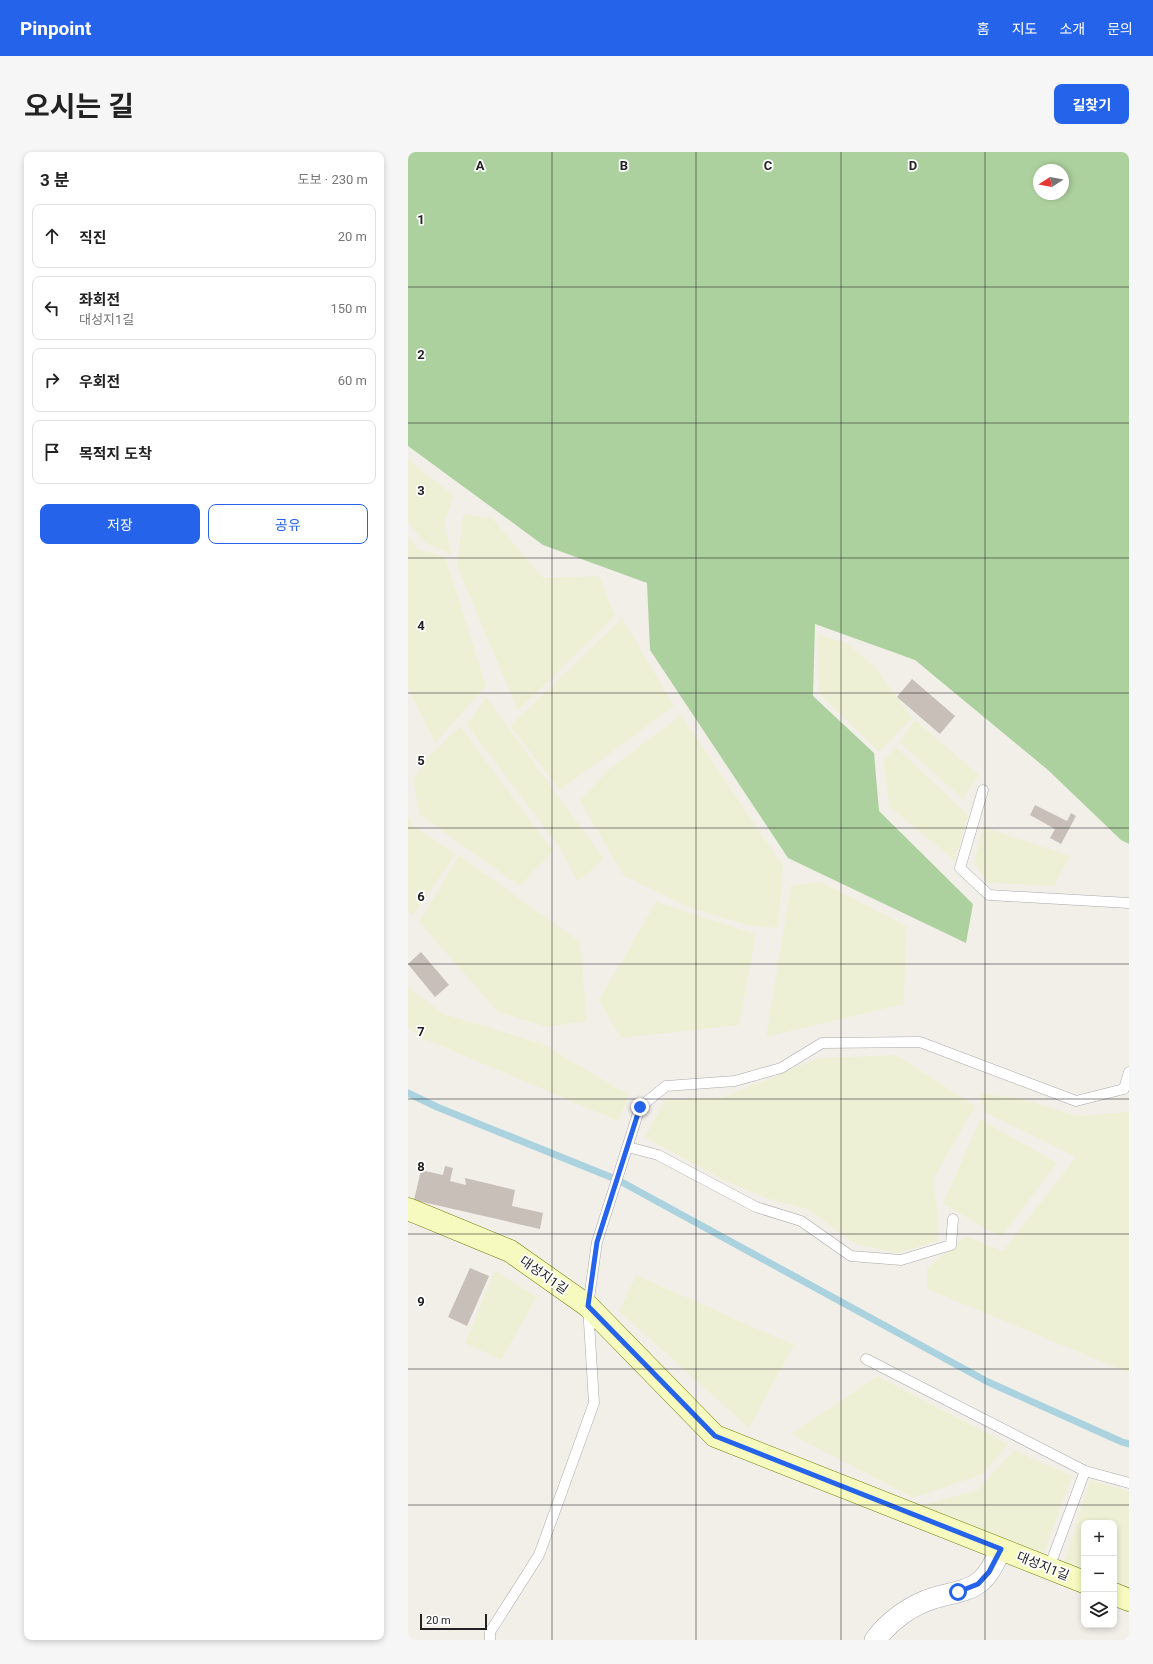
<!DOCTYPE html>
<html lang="ko">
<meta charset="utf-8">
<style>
body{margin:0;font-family:Roboto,"Noto Sans KR",sans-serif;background:#f6f6f6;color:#222}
.controls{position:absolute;right:12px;bottom:12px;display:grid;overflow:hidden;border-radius:8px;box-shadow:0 2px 6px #0003}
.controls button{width:36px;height:36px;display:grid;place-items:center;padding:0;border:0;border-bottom:1px solid #e0e0e0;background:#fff;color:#222;font:20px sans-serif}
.compass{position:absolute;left:625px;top:12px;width:36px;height:36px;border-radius:50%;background:#fff;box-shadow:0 2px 6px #0003;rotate:259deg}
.scale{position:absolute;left:12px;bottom:10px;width:67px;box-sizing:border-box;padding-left:4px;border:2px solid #222;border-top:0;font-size:11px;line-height:14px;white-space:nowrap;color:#222;-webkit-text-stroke:3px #fff;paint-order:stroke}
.stop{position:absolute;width:12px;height:12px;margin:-9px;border:3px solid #2563eb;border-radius:50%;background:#fff}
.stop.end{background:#2563eb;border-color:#fff;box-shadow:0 1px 4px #0008}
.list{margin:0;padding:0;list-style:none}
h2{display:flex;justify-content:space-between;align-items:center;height:52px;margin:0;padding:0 16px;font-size:17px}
h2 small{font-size:13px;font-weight:400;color:#767676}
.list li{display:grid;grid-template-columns:26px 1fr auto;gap:12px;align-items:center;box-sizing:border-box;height:64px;margin:0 8px 8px;padding:0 8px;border:1px solid #e0e0e0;border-radius:8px}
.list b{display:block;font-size:15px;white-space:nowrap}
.list p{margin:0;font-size:13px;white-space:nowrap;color:#767676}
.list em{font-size:13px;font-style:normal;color:#767676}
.actions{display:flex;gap:8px;padding:12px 16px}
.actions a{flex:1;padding:9px 0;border:1px solid #2563eb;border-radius:8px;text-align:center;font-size:14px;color:#2563eb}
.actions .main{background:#2563eb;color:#fff}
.icon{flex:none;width:22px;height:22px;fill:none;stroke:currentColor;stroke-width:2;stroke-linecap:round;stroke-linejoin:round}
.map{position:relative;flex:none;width:721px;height:1488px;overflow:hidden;border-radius:8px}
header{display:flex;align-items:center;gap:24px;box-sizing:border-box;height:56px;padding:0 20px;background:#2563eb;color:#fff}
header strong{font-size:19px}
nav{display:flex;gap:22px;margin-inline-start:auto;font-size:14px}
.intro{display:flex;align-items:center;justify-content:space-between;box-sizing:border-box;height:96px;padding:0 24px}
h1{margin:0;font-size:28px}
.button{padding:10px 18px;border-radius:8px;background:#2563eb;color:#fff;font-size:14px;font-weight:700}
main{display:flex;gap:24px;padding:0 24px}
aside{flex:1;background:#fff;border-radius:8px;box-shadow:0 2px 6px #0003}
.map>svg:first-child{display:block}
</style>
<header>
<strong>Pinpoint</strong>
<nav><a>홈</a><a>지도</a><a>소개</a><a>문의</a></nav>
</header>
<div class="intro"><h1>오시는 길</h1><a class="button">길찾기</a></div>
<main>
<aside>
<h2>3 분<small>도보 · 230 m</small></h2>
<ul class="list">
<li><svg class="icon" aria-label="ahead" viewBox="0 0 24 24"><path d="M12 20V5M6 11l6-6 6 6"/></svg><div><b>직진</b></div><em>20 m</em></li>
<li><svg class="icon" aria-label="left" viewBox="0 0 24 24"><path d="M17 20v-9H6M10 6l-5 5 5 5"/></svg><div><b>좌회전</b><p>대성지1길</p></div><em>150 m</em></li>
<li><svg class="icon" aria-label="right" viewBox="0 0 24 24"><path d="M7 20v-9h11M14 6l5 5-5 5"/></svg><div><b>우회전</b></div><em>60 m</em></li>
<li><svg class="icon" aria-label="arrive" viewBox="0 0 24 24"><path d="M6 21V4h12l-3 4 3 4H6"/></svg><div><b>목적지 도착</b></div></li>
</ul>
<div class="actions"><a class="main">저장</a><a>공유</a></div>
</aside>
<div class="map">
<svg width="721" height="1488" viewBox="0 0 721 1488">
<rect width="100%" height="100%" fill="#f2efe9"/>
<g fill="#eef0d5">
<path d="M 0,308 L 46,344 L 36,372 L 44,403 L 16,390 L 0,370 Z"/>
<path d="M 55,362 L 84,366 L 135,426 L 191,424 L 207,464 L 110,559 L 49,414 Z"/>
<path d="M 0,384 L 10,397 L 37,405 L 78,534 L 27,591 L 0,535 Z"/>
<path d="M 214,466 L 266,554 L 152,638 L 102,574 Z"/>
<path d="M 410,482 L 440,492 L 467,515 L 504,566 L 471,600 L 411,541 Z"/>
<path d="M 78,545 L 196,707 L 170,730 L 152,696 L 59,573 Z"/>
<path d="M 273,563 L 375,714 L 370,776 L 338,773 L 280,755 L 215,723 L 172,649 L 199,619 Z"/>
<path d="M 507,568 L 571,623 L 555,647 L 491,590 Z"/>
<path d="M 52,574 L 145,699 L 112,734 L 12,663 L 5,628 L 20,605 Z"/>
<path d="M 488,595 L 560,663 L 547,709 L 482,655 L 475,610 Z"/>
<path d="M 0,661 L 4,673 L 48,702 L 5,763 L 0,760 Z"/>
<path d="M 575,675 L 662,704 L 646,734 L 580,731 L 566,711 Z"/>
<path d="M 51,703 L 172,790 L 179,869 L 139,875 L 90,860 L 11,770 Z"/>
<path d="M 413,730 L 498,774 L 496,852 L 358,885 L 383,733 Z"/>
<path d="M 248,750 L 348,782 L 331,873 L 213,886 L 191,848 Z"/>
<path d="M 0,836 L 36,862 L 135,892 L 221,943 L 210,969 L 14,886 L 0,876 Z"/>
<path d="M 489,903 L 567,954 L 525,1028 L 530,1063 L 530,1089 L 489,1101 L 447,1092 L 399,1057 L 361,1047 L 317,1029 L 237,985 L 257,948 L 314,946 L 411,906 Z"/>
<path d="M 571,941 L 614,947 L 670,964 L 721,960 L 721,1221 L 519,1137 L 519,1116 L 558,1084 L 595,1099 L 668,1005 L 577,960 Z"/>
<path d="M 572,967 L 649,1011 L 593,1085 L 535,1052 Z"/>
<path d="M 87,1119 L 129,1145 L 93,1208 L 57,1191 Z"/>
<path d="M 228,1123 L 386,1193 L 341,1276 L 211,1159 Z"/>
<path d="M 469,1224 L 600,1292 L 575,1322 L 505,1346 L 383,1282 Z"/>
<path d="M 606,1298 L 664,1324 L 635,1403 L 507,1355 L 569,1338 Z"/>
<path d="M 682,1328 L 721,1339 L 721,1434 L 706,1429 L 706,1371 L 676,1371 L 676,1418 L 656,1411 Z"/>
</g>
<path fill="#add19e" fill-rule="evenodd" d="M 0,0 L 721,0 L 721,692 L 713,688 L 640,618 L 507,508 L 407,472 L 405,544 L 466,601 L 471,659 L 565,752 L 558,791 L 380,706 L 242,498 L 239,431 L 135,393 L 0,294 ZM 631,18 L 655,18 L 655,42 L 631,42 Z"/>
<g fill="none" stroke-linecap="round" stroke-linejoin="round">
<path stroke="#aad3df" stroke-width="7" d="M 0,941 L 29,955 L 210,1028 L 580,1230 L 714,1290 L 721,1292"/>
</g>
<g fill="#c7bfb8">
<path d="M 504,527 L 547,564 L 532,582 L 489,545 Z"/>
<path d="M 627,653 L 659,669 L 663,661 L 668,664 L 653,692 L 642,686 L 647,677 L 622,663 Z"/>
<path d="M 13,800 L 41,833 L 27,845 L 0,812 Z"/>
<path d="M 37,1014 L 45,1016 L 42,1029 L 58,1033 L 57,1026 L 107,1038 L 104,1054 L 135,1061 L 132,1077 L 6,1048 L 13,1018 L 35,1023 Z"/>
<path d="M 62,1116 L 81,1124 L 59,1174 L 40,1165 Z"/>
</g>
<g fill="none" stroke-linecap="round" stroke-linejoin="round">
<defs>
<g id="lane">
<path d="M 575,638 L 552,716 L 581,743 L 721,751"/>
<path d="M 220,995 L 250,1003 L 348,1055 L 393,1069 L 443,1104 L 493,1108 L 543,1093 L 545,1067"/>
<path d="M 458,1207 L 677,1319 L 641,1416"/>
<path d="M 677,1319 L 721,1331"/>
<path d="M 82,1488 L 82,1480 L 131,1403 L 186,1251 L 180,1154 L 189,1090 L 232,955 L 258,934 L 327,929 L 373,916 L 414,891 L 512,890 L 668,949 L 716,937 L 721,920"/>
</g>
<path id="street" d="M 467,1488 C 481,1469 503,1453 526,1446 C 540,1441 556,1441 569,1432 C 581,1424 587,1409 593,1397"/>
<g id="secondary">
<path d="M 0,1057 L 102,1099 L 180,1154 L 307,1284 L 676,1430"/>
<path d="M 706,1442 L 721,1448"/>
</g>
</defs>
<use href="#lane" stroke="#a9a9a9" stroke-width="11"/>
<use href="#street" stroke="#a9a9a9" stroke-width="22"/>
<use href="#secondary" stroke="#707d05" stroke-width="23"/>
<use href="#lane" stroke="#fff" stroke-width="10"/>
<use href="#street" stroke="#fff" stroke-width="21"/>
<use href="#secondary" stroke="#f7fabf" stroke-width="22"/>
</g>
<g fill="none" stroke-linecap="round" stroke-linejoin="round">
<path stroke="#2563eb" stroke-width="5" d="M 232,955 L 189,1090 L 180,1154 L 307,1284 L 593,1397 L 581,1420 L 570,1432 L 550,1440"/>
</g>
<path fill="none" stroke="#222" stroke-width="1" stroke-opacity="0.55" d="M 144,0 L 144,1488M 288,0 L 288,1488M 433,0 L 433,1488M 577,0 L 577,1488M 0,135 L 721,135M 0,271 L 721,271M 0,406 L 721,406M 0,541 L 721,541M 0,676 L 721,676M 0,812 L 721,812M 0,947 L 721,947M 0,1082 L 721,1082M 0,1217 L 721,1217M 0,1353 L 721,1353"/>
<g text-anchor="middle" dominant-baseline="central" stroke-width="3.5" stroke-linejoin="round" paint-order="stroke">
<g font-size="13" fill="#222" stroke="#fff">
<text transform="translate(136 1123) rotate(35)">대성지1길</text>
<text transform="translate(635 1414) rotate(22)">대성지1길</text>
</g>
</g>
<g font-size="13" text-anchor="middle" font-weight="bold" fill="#222" stroke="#fff" stroke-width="3.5" stroke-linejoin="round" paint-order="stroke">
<text x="72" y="18">A</text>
<text x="216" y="18">B</text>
<text x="360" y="18">C</text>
<text x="505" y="18">D</text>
<text x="13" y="72">1</text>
<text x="13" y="207">2</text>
<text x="13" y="343">3</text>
<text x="13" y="478">4</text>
<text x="13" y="613">5</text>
<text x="13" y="749">6</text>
<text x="13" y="884">7</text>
<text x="13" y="1019">8</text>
<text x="13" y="1154">9</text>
</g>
</svg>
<div class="controls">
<button>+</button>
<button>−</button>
<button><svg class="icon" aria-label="layers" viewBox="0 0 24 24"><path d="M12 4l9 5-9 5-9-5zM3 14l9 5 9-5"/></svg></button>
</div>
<svg class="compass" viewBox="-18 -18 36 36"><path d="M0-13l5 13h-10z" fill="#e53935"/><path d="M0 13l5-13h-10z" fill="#767676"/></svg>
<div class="scale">20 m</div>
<div class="stop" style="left:550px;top:1440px"></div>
<div class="stop end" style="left:232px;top:955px"></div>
</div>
</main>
